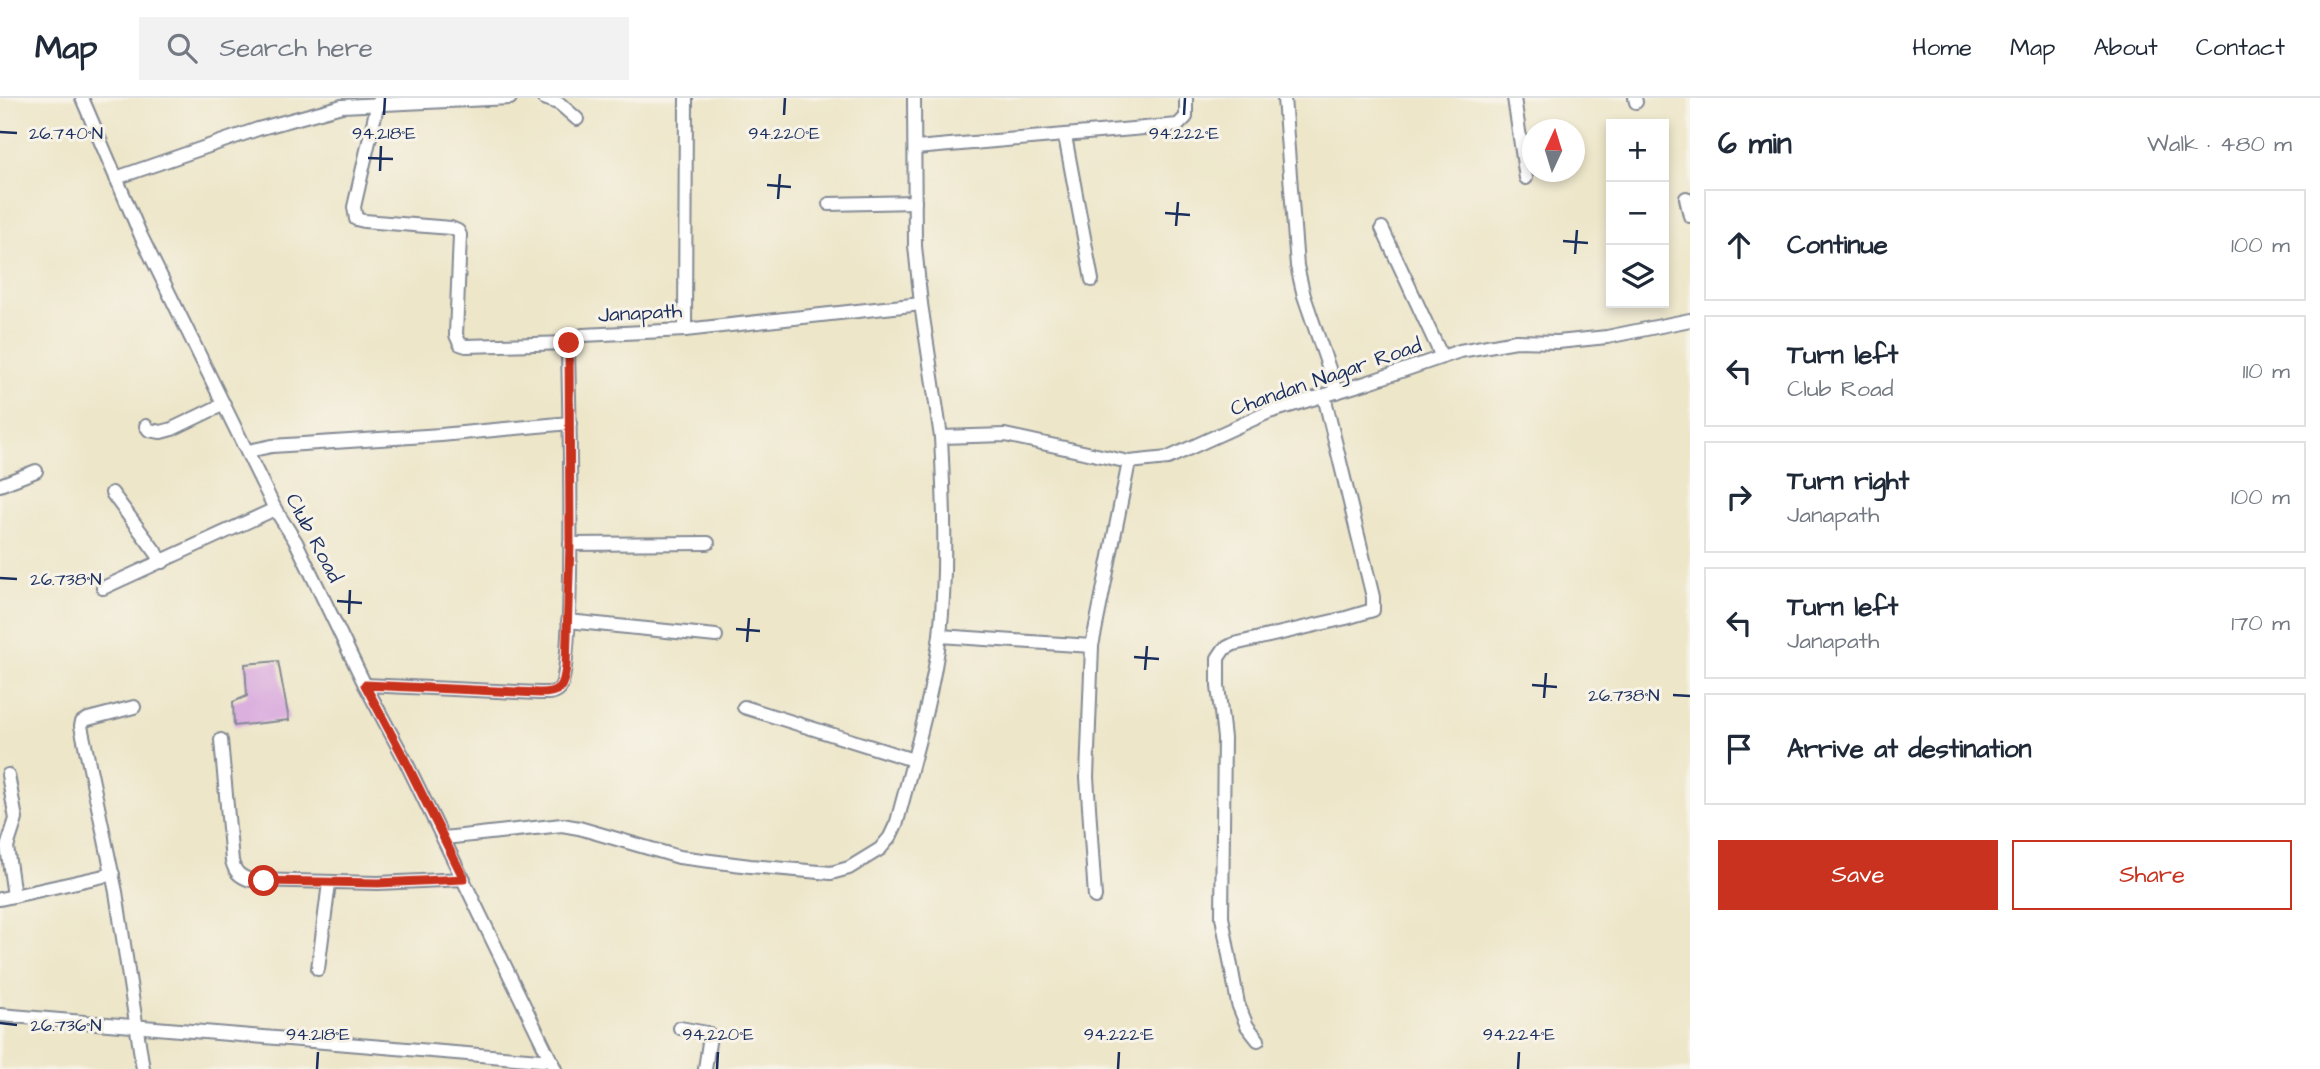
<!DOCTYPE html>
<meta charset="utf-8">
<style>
body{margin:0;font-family:"Architects Daughter",sans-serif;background:#f2f2f3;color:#1f2937}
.controls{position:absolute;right:21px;top:21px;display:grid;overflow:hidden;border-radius:0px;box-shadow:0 4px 10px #0003}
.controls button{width:63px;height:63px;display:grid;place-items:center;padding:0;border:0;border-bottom:2px solid #e0e1e3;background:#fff;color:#1f2937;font:35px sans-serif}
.compass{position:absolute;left:1522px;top:21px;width:63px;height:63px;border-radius:50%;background:#fff;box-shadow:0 4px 10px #0003;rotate:4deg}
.stop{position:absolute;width:21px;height:21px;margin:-16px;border:5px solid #c8321e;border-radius:50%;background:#fff}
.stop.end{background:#c8321e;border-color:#fff;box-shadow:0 2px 7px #0008}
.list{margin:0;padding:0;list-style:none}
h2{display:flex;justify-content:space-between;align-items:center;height:91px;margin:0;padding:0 28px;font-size:30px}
h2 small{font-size:23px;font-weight:400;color:#747a83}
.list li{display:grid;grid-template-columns:46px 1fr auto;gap:21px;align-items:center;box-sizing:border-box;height:112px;margin:0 14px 14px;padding:0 14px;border:2px solid #e0e1e3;border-radius:0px}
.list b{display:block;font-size:26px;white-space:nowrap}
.list p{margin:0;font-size:23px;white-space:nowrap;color:#747a83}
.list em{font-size:23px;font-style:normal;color:#747a83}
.actions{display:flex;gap:14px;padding:21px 28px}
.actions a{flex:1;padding:16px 0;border:2px solid #c8321e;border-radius:0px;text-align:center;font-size:24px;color:#c8321e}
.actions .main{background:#c8321e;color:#fff}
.icon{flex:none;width:38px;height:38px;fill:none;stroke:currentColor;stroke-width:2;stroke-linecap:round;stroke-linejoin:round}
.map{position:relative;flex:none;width:1690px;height:971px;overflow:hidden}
header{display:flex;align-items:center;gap:42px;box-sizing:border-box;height:98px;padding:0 35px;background:#fff;border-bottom:2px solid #e0e1e3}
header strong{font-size:33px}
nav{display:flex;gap:38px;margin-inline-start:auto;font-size:24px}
.search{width:490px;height:63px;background:#f2f2f3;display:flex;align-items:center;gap:18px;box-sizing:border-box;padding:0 24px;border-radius:0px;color:#747a83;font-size:26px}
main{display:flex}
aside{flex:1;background:#fff}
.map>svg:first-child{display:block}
</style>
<header>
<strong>Map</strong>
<div class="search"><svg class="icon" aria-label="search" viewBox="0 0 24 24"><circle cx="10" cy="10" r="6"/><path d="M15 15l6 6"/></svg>Search here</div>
<nav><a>Home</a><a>Map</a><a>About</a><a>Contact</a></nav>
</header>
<main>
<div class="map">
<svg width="1690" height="971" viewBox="0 0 1690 971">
<rect width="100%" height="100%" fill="#f7f3e8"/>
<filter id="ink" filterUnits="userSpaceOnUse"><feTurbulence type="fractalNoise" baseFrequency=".0143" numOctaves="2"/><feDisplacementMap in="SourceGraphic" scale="14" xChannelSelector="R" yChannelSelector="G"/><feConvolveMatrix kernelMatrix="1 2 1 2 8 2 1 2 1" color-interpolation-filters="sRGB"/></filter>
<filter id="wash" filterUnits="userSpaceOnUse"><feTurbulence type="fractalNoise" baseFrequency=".00686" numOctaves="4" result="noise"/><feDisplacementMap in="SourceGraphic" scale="28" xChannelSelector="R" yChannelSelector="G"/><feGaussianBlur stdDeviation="1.57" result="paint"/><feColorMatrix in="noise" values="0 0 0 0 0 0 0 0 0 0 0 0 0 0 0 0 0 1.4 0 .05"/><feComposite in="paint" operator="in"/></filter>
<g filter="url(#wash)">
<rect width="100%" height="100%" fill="#ede6c9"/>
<g id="blocks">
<path fill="#d8a7dd" d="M 278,563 L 289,622 L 234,628 L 233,604 L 247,598 L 245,566 Z"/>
</g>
</g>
<g filter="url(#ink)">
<use href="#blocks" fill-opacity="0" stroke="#848a94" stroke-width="2"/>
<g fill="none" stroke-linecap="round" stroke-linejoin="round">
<defs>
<g id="minor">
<path d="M 82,0 L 141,138 L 275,411 L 296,444 L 365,587 L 404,660 L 555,971"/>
<path d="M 544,0 L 560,6 L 577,21"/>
<path d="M 914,0 L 915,148 L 921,206 L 941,339 L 1005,337 L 1129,364 L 1168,360 L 1269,314 L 1369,284 L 1460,253 L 1516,243 L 1558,244 L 1607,239 L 1690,222"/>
<path d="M 1284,0 L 1297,168 L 1304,198 L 1337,294"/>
<path d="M 1514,0 L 1526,80"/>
<path d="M 1635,0 L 1636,4"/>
<path d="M 378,4 L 354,109 L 356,121 L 364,123 L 451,130 L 458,133 L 460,137 L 456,237 L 460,246 L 466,248 L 569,245"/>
<path d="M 1065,38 L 1092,182"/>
<path d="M 916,50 L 1178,27 L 1186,19 L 1186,0"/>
<path d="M 116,80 L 258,31 L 342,8 L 510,0"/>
<path d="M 1686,100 L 1690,118"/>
<path d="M 829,106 L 915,104"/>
<path d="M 1382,130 L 1442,259"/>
<path d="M 685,232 L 686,0"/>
<path d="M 146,328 L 149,332 L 161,334 L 172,331 L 224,306"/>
<path d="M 248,353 L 272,348 L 441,337 L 570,325"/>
<path d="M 0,387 L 36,373"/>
<path d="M 112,395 L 163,464"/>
<path d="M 570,446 L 708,445"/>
<path d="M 103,490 L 275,411"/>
<path d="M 568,523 L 716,538"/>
<path d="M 940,538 L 1092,548"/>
<path d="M 365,587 L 539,595 C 546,595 555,596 560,590 C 576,572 569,295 568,253 L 574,240 L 583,237 L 685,232 L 921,206"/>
<path d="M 134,609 L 88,621 L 82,624 L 81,628 L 116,794 L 143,971"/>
<path d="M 744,609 L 913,662"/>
<path d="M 221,642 L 232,763 C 235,774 239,778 250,782 L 378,785 L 464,781"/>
<path d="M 8,677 L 16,721 L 7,749 L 14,798"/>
<path d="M 444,740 L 562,727 L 579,730 L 679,759 L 750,768 L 831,775 L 849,770 L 880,751 L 890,739 L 897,724 C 913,663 932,600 940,537 C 947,474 944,402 941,339"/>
<path d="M 1095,799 L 1087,679 L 1092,548 L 1129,364"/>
<path d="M 0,801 L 113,776"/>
<path d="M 318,871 L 329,785"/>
<path d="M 0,917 L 552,963"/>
<path d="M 680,930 L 707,935 L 710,938 L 705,971"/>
<path d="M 1258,942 L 1247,928 L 1238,906 L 1222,819 L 1224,640 L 1218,588 L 1218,560 L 1224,551 L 1234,546 L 1346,520 L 1373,512 L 1373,499 L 1324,298"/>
</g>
</defs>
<use href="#minor" stroke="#848a94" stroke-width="16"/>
<use href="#minor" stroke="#fff" stroke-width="12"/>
</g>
</g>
<g fill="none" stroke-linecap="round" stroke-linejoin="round" filter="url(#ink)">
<path stroke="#c8321e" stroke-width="9" d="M 264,783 L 378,785 L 464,781 L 404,660 L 365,587 L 539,595 C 561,595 564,589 566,568 L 570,446 L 569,245"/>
</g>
<path fill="none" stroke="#1b2f5e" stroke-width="2.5" d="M 384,17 L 385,0M 784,17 L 785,0M 1184,17 L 1185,0M 0,34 L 17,35M 368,60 L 393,61M 380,73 L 381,48M 767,87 L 791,89M 778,101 L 780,76M 1165,115 L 1190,117M 1176,128 L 1178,104M 1563,143 L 1588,145M 1575,156 L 1577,132M 0,480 L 17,481M 337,503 L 362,505M 349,516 L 350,492M 736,531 L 760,533M 747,544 L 749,520M 1134,559 L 1159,561M 1145,572 L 1147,548M 1532,587 L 1557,589M 1673,597 L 1690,598M 1544,600 L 1546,575M 0,925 L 17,927M 317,971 L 318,954M 717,971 L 718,954M 1118,971 L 1119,954M 1518,971 L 1519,954"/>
<g text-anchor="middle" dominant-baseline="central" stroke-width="6" stroke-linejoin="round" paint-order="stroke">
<g font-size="21" fill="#1b2f5e" stroke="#f7f3e8">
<text transform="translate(640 215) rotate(-3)">Janapath</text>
<text transform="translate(1326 279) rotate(-19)">Chandan Nagar Road</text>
<text transform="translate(314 440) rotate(62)">Club Road</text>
</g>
</g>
<g font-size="18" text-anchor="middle" fill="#1b2f5e" stroke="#f7f3e8" stroke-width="6" stroke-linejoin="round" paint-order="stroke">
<text x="384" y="41">94.218°E</text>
<text x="784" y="41">94.220°E</text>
<text x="1184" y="41">94.222°E</text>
<text x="66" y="41">26.740°N</text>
<text x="66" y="487">26.738°N</text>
<text x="1624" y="603">26.738°N</text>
<text x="66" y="933">26.736°N</text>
<text x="318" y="942">94.218°E</text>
<text x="718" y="942">94.220°E</text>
<text x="1119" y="942">94.222°E</text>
<text x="1519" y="942">94.224°E</text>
</g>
</svg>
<div class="controls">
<button>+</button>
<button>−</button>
<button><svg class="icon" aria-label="layers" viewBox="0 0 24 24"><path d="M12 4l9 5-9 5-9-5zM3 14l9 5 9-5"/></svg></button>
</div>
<svg class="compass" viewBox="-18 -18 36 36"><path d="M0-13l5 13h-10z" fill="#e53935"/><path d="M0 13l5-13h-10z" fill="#747a83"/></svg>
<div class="stop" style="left:264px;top:783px"></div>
<div class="stop end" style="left:569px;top:245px"></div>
</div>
<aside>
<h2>6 min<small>Walk · 480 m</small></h2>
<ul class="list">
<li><svg class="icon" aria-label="ahead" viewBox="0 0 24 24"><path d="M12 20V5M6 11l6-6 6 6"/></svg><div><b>Continue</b></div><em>100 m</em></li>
<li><svg class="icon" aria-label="left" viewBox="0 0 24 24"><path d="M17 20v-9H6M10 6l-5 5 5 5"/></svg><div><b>Turn left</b><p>Club Road</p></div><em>110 m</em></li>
<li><svg class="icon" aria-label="right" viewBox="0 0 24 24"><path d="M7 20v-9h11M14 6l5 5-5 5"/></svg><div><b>Turn right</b><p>Janapath</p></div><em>100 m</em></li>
<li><svg class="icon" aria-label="left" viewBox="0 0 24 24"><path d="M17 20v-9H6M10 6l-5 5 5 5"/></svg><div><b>Turn left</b><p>Janapath</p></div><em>170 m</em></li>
<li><svg class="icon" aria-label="arrive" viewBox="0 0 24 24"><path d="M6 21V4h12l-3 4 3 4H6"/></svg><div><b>Arrive at destination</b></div></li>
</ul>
<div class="actions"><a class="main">Save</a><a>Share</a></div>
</aside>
</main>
